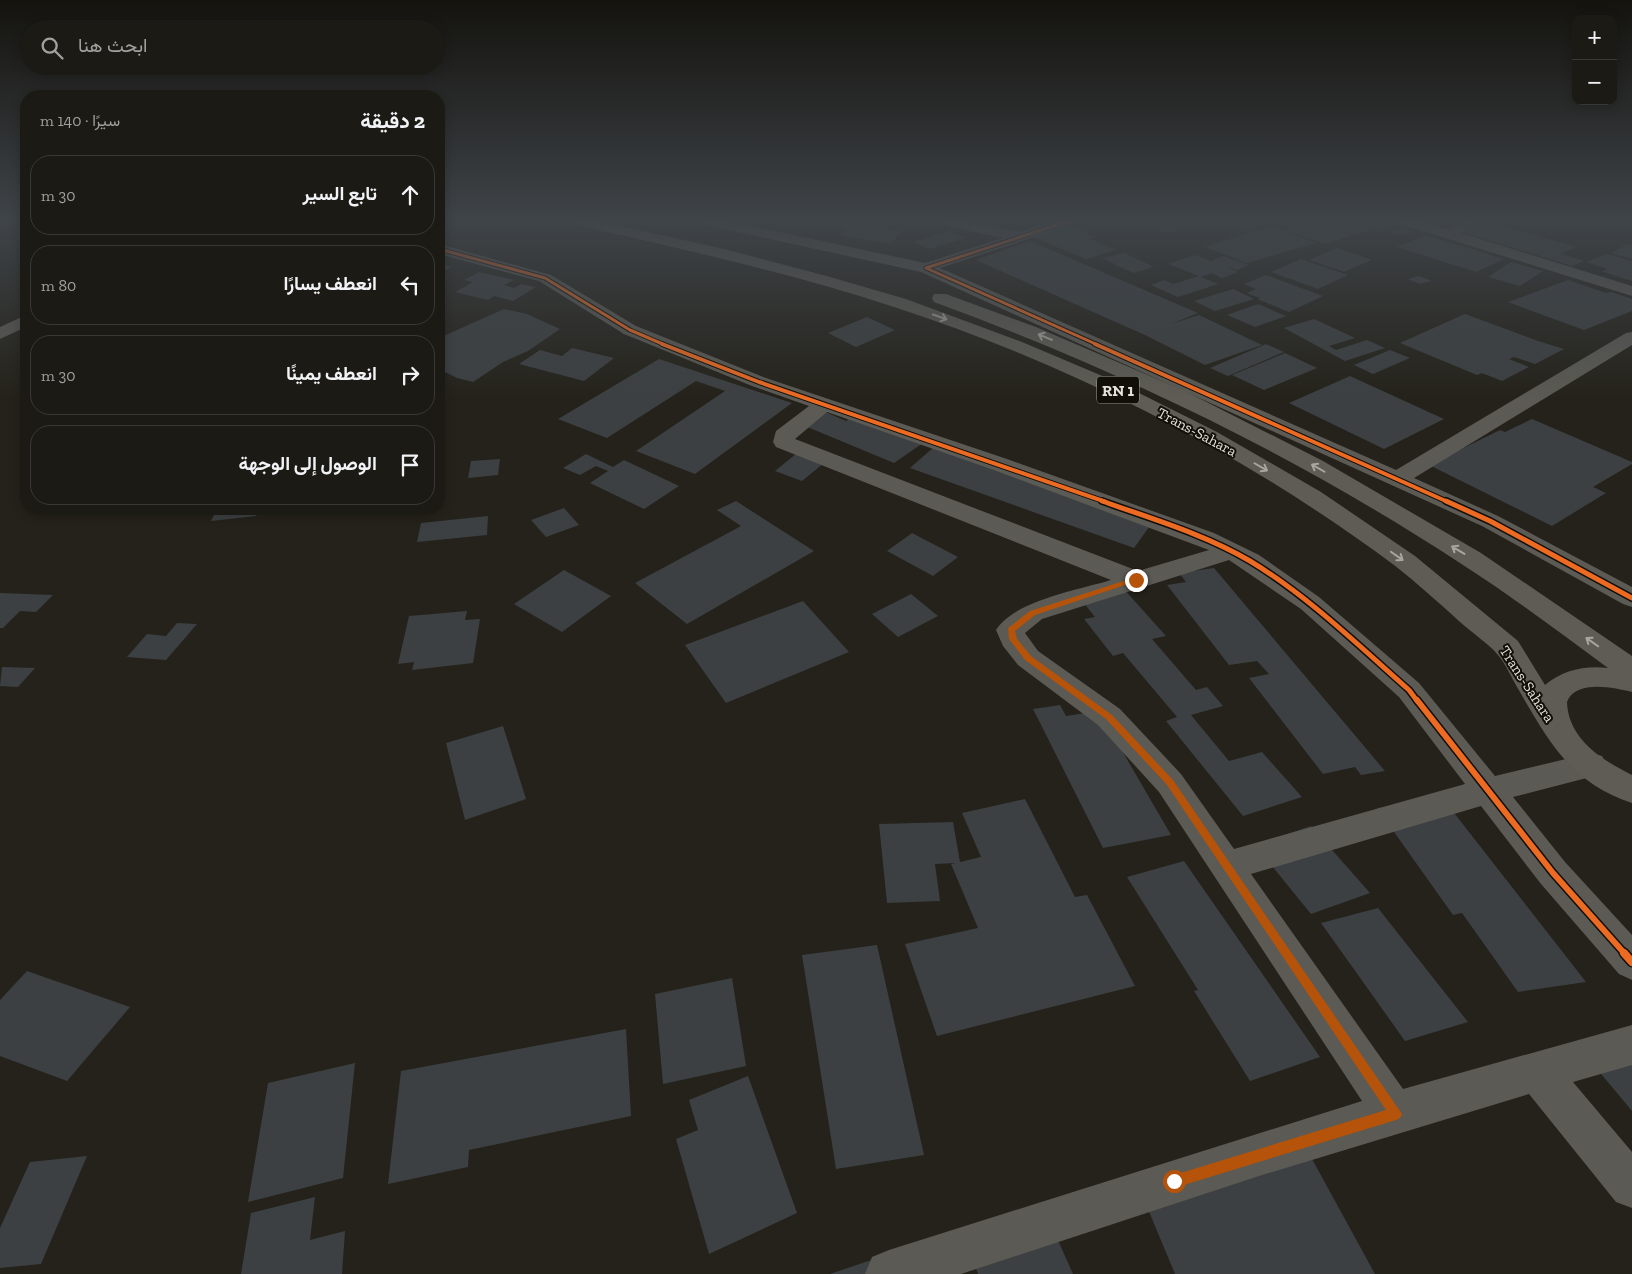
<!DOCTYPE html>
<html lang="ar">
<meta charset="utf-8">
<style>
body{margin:0;font-family:"Zilla Slab",Vazirmatn,serif;background:#282722;color:#f1f3f6;direction:rtl}
.controls{position:absolute;right:15px;top:15px;display:grid;overflow:hidden;border-radius:10px;box-shadow:0 2px 12px #0003}
.controls button{width:45px;height:45px;display:grid;place-items:center;padding:0;border:0;border-bottom:1px solid #393834;background:#1b1a14;color:#f1f3f6;font:25px sans-serif}
.stop{position:absolute;width:15px;height:15px;margin:-11px;border:4px solid #b45309;border-radius:50%;background:#fff}
.stop.end{background:#b45309;border-color:#fff;box-shadow:0 1px 5px #0008}
.list{margin:0;padding:0;list-style:none}
h2{display:flex;justify-content:space-between;align-items:center;height:65px;margin:0;padding:0 20px;font-size:21px}
h2 small{font-size:16px;font-weight:400;color:#a0a1a0}
.list li{display:grid;grid-template-columns:32px 1fr auto;gap:15px;align-items:center;box-sizing:border-box;height:80px;margin:0 10px 10px;padding:0 10px;border:1px solid #393834;border-radius:20px}
.list b{display:block;font-size:19px;white-space:nowrap}
.list em{font-size:16px;font-style:normal;color:#a0a1a0}
.icon{flex:none;width:28px;height:28px;fill:none;stroke:currentColor;stroke-width:2;stroke-linecap:round;stroke-linejoin:round}
.map{position:relative;flex:none;width:1632px;height:1274px;overflow:hidden;direction:ltr}
.search{position:absolute;background:#1b1a14;box-shadow:0 2px 12px #0003;left:20px;top:20px;width:425px;height:55px;display:flex;align-items:center;gap:12px;box-sizing:border-box;padding:0 18px;border-radius:28px;color:#a0a1a0;font-size:19px}
.panel{position:absolute;background:#1b1a14;box-shadow:0 2px 12px #0003;left:20px;top:90px;width:425px;height:425px;border-radius:20px;direction:rtl}
.map>svg:first-child{display:block}
</style>
<div class="map">
<svg width="1632" height="1274" viewBox="0 0 1632 1274">
<rect width="100%" height="100%" fill="#24221a"/>
<g fill="#3c4042">
<path d="M 810,220 L 897,220 L 887,229 L 902,232 L 889,244 L 840,235 L 846,230 L 838,229 L 840,226 Z"/>
<path d="M 978,220 L 1015,220 L 1015,221 L 994,227 Z"/>
<path d="M 1195,220 L 1200,222 L 1168,233 L 1134,221 Z"/>
<path d="M 1221,220 L 1269,220 L 1249,231 Z"/>
<path d="M 1278,220 L 1375,220 L 1391,226 L 1379,230 L 1374,228 L 1325,244 L 1284,230 L 1288,228 L 1272,222 Z"/>
<path d="M 1507,220 L 1549,220 L 1531,228 Z"/>
<path d="M 1567,220 L 1595,220 L 1583,226 Z"/>
<path d="M 1487,221 L 1577,247 L 1561,254 L 1584,261 L 1572,266 L 1459,231 Z"/>
<path d="M 1063,223 L 1096,237 L 1089,239 L 1116,250 L 1086,259 L 1026,234 Z"/>
<path d="M 1271,226 L 1316,243 L 1247,263 L 1205,247 Z"/>
<path d="M 1399,228 L 1411,232 L 1402,235 L 1390,232 Z"/>
<path d="M 949,231 L 965,238 L 929,249 L 913,242 Z"/>
<path d="M 1426,235 L 1504,259 L 1476,272 L 1397,247 Z"/>
<path d="M 1030,241 L 1198,313 L 1171,324 L 1199,315 L 1262,345 L 1205,365 L 1145,335 L 976,260 Z"/>
<path d="M 1628,244 L 1632,245 L 1632,259 L 1611,253 Z"/>
<path d="M 1337,248 L 1372,260 L 1344,272 L 1309,260 Z"/>
<path d="M 1124,253 L 1154,267 L 1133,273 L 1102,258 Z"/>
<path d="M 1607,254 L 1632,261 L 1632,281 L 1601,271 L 1608,269 L 1586,262 Z"/>
<path d="M 1195,255 L 1211,261 L 1223,256 L 1249,265 L 1237,270 L 1225,266 L 1238,272 L 1222,278 L 1212,273 L 1201,277 L 1218,284 L 1178,297 L 1151,285 L 1164,280 L 1173,284 L 1199,276 L 1168,264 Z"/>
<path d="M 1301,259 L 1348,275 L 1318,289 L 1271,272 Z"/>
<path d="M 1511,262 L 1543,271 L 1520,286 L 1488,277 Z"/>
<path d="M 439,263 L 452,267 L 439,273 Z"/>
<path d="M 479,272 L 514,280 L 504,285 L 514,288 L 521,284 L 536,287 L 513,301 L 494,296 L 488,300 L 455,292 L 473,282 L 464,280 Z"/>
<path d="M 1266,275 L 1323,296 L 1289,312 L 1257,299 L 1260,298 L 1247,293 L 1256,289 L 1244,284 Z"/>
<path d="M 1419,276 L 1432,281 L 1420,284 L 1408,279 Z"/>
<path d="M 1568,280 L 1606,293 L 1611,292 L 1632,299 L 1632,311 L 1584,330 L 1508,302 Z"/>
<path d="M 1233,289 L 1254,299 L 1215,311 L 1194,301 Z"/>
<path d="M 1258,304 L 1286,316 L 1255,327 L 1227,315 Z"/>
<path d="M 504,309 L 527,314 L 560,329 L 528,351 L 503,362 L 473,382 L 457,378 L 439,369 L 439,338 Z"/>
<path d="M 1465,314 L 1538,341 L 1564,349 L 1535,364 L 1511,356 L 1514,357 L 1509,359 L 1529,367 L 1502,381 L 1482,373 L 1477,375 L 1400,343 Z"/>
<path d="M 867,317 L 895,330 L 856,347 L 828,333 Z"/>
<path d="M 1314,319 L 1355,338 L 1329,346 L 1336,350 L 1367,340 L 1385,348 L 1345,361 L 1284,328 Z"/>
<path d="M 1266,344 L 1284,352 L 1228,376 L 1210,368 Z"/>
<path d="M 572,348 L 614,358 L 584,381 L 519,364 L 540,350 L 562,356 Z"/>
<path d="M 1390,350 L 1410,358 L 1373,374 L 1354,365 Z"/>
<path d="M 1285,353 L 1317,368 L 1264,390 L 1232,375 Z"/>
<path d="M 659,359 L 792,403 L 695,474 L 636,451 L 725,391 L 696,381 L 607,438 L 558,419 Z"/>
<path d="M 1350,376 L 1444,419 L 1384,449 L 1289,403 Z"/>
<path d="M 821,410 L 846,421 L 853,416 L 923,443 L 894,463 L 800,424 Z"/>
<path d="M 1532,419 L 1632,462 L 1632,464 L 1593,487 L 1606,493 L 1552,526 L 1429,465 L 1500,430 L 1505,432 Z"/>
<path d="M 934,447 L 1152,523 L 1134,548 L 910,468 Z"/>
<path d="M 797,453 L 824,463 L 802,481 L 775,471 Z"/>
<path d="M 586,454 L 613,467 L 624,460 L 679,486 L 644,509 L 590,483 L 608,471 L 596,466 L 580,475 L 563,468 Z"/>
<path d="M 500,459 L 498,475 L 468,478 L 471,461 Z"/>
<path d="M 736,501 L 814,551 L 687,624 L 635,583 L 741,526 L 717,510 Z"/>
<path d="M 564,508 L 579,525 L 546,537 L 531,520 Z"/>
<path d="M 217,509 L 259,509 L 256,516 L 211,521 Z"/>
<path d="M 488,516 L 487,535 L 417,542 L 421,523 Z"/>
<path d="M 912,533 L 958,557 L 933,576 L 887,551 Z"/>
<path d="M 1214,568 L 1385,771 L 1361,775 L 1355,767 L 1323,774 L 1249,678 L 1269,674 L 1257,661 L 1229,665 L 1167,585 L 1186,582 L 1179,573 Z"/>
<path d="M 564,570 L 611,596 L 562,632 L 514,604 Z"/>
<path d="M 1122,587 L 1166,636 L 1152,639 L 1196,690 L 1207,687 L 1223,706 L 1191,715 L 1229,761 L 1262,752 L 1302,797 L 1243,816 L 1166,721 L 1177,717 L 1123,653 L 1113,656 L 1084,619 L 1095,617 L 1079,597 Z"/>
<path d="M 0,593 L 53,595 L 36,612 L 20,611 L 3,628 L 0,628 Z"/>
<path d="M 911,594 L 938,616 L 898,637 L 872,614 Z"/>
<path d="M 803,601 L 849,652 L 726,703 L 685,645 Z"/>
<path d="M 467,611 L 465,620 L 480,619 L 473,663 L 412,670 L 414,662 L 398,664 L 409,616 Z"/>
<path d="M 177,623 L 197,624 L 166,660 L 127,657 L 147,634 L 166,636 Z"/>
<path d="M 2,667 L 35,668 L 18,687 L 0,686 Z"/>
<path d="M 1060,705 L 1066,716 L 1099,711 L 1171,835 L 1103,848 L 1033,709 Z"/>
<path d="M 503,726 L 526,799 L 465,820 L 446,743 Z"/>
<path d="M 1025,799 L 1075,897 L 1087,895 L 1135,986 L 937,1036 L 905,944 L 978,928 L 951,864 L 956,863 L 935,864 L 940,901 L 887,903 L 879,824 L 953,822 L 960,862 L 981,857 L 962,813 Z"/>
<path d="M 1444,800 L 1586,982 L 1518,992 L 1462,913 L 1453,915 L 1377,808 Z"/>
<path d="M 1311,826 L 1370,893 L 1311,914 L 1255,845 Z"/>
<path d="M 1184,861 L 1320,1057 L 1250,1081 L 1194,991 L 1198,990 L 1127,877 Z"/>
<path d="M 1378,908 L 1468,1022 L 1405,1041 L 1321,923 Z"/>
<path d="M 877,945 L 924,1155 L 836,1169 L 802,955 Z"/>
<path d="M 27,971 L 130,1007 L 67,1081 L 0,1056 L 0,1000 Z"/>
<path d="M 732,978 L 746,1066 L 663,1084 L 655,994 Z"/>
<path d="M 626,1029 L 631,1116 L 469,1150 L 468,1167 L 388,1184 L 401,1071 Z"/>
<path d="M 1632,1044 L 1632,1111 L 1587,1057 Z"/>
<path d="M 355,1063 L 343,1178 L 248,1202 L 268,1083 Z"/>
<path d="M 748,1076 L 797,1213 L 709,1254 L 676,1139 L 698,1130 L 689,1100 Z"/>
<path d="M 1300,1137 L 1375,1274 L 1175,1274 L 1135,1178 Z"/>
<path d="M 87,1156 L 41,1264 L 0,1268 L 0,1228 L 30,1162 Z"/>
<path d="M 315,1197 L 310,1240 L 345,1231 L 342,1274 L 241,1274 L 251,1213 Z"/>
<path d="M 1041,1202 L 1073,1274 L 978,1274 L 962,1231 Z"/>
<path d="M 883,1256 L 889,1274 L 830,1274 Z"/>
</g>
<g fill="none" stroke-linecap="round" stroke-linejoin="round">
<g fill="#5b5a54" fill-rule="evenodd">
<path d="M 694,220 L 723,220 L 925,263 L 1003,238 L 939,224 L 932,220 L 962,220 L 1019,232 L 1056,220 L 1079,220 L 1077,223 L 940,268 L 1396,470 L 1626,333 L 1632,332 L 1632,345 L 1414,478 L 1498,516 L 1632,587 L 1632,607 L 1623,604 L 1482,526 L 921,272 L 701,224 Z"/>
<path d="M 1395,220 L 1418,220 L 1446,229 L 1464,220 L 1484,220 L 1461,233 L 1632,286 L 1632,296 L 1397,223 Z"/>
<path d="M 439,244 L 551,275 L 636,326 L 766,378 L 1007,459 L 1214,533 L 1259,555 L 1319,597 L 1419,683 L 1495,776 L 1591,753 L 1602,756 L 1607,765 L 1602,774 L 1513,797 L 1565,862 L 1632,935 L 1632,980 L 1619,974 L 1541,884 L 1481,806 L 1251,874 L 1403,1089 L 1632,1025 L 1632,1065 L 1573,1082 L 1632,1152 L 1632,1208 L 1616,1202 L 1529,1094 L 1259,1176 L 961,1274 L 865,1274 L 872,1257 L 889,1250 L 1362,1101 L 1159,792 L 1098,725 L 1018,665 L 1003,646 L 996,630 C 1015,600 1079,590 1111,580 L 776,447 L 773,442 L 776,431 L 809,406 L 752,386 L 624,334 L 539,281 L 439,254 ZM 827,412 L 991,469 L 1209,550 L 1138,571 L 795,439 ZM 1229,560 L 1301,609 L 1399,697 L 1465,784 L 1234,849 L 1181,774 L 1120,709 L 1038,651 L 1025,633 L 1042,619 Z"/>
<path d="M 26,315 L 26,327 L 0,339 L 0,327 Z"/>
</g>
<path fill="#5e5c54" fill-rule="evenodd" d="M 564,220 L 593,220 L 720,248 L 823,275 L 906,299 L 1022,342 L 1119,383 L 1217,432 L 1321,492 L 1415,556 L 1518,641 L 1545,685 C 1562,670 1586,665 1608,668 C 1560,633 1513,597 1463,565 C 1297,456 1119,370 934,302 L 932,298 L 934,294 L 946,294 L 1036,327 L 1185,391 L 1323,461 L 1481,553 L 1632,656 L 1632,692 C 1614,688 1576,679 1567,702 C 1568,739 1602,760 1632,775 L 1632,803 C 1569,782 1548,740 1517,687 C 1511,677 1506,664 1498,655 C 1488,643 1472,633 1460,622 C 1439,603 1417,583 1394,565 C 1243,453 1071,364 891,306 C 786,272 679,248 571,224 Z"/>
<defs>
<g id="cycleway-far4">
<path d="M 1072,220 L 926,268 L 1098,345"/>
<path d="M 439,249 L 545,278 L 630,330 L 665,345"/>
</g>
<g id="cycleway-far3">
<path d="M 662,344 L 759,382 L 1106,502"/>
<path d="M 1095,344 L 1448,502"/>
</g>
<g id="cycleway-far2">
<path d="M 1102,501 C 1152,519 1204,534 1250,561 C 1308,596 1358,645 1409,690 L 1418,702"/>
<path d="M 1446,501 L 1490,521 L 1632,598"/>
</g>
<path id="cycleway-far1" d="M 1417,700 L 1553,873 L 1625,954"/>
<path id="cycleway" d="M 1624,953 L 1632,962"/>
</defs>
<use href="#cycleway-far4" stroke="#100f08" stroke-width="5"/>
<use href="#cycleway-far3" stroke="#100f08" stroke-width="6"/>
<use href="#cycleway-far2" stroke="#100f08" stroke-width="8"/>
<use href="#cycleway-far1" stroke="#100f08" stroke-width="9"/>
<use href="#cycleway" stroke="#100f08" stroke-width="11"/>
<use href="#cycleway-far4" stroke="#ed6a23" stroke-width="3"/>
<use href="#cycleway-far3" stroke="#ed6a23" stroke-width="4"/>
<use href="#cycleway-far2" stroke="#ed6a23" stroke-width="5"/>
<use href="#cycleway-far1" stroke="#ed6a23" stroke-width="6"/>
<use href="#cycleway" stroke="#ed6a23" stroke-width="8"/>
</g>
<defs><path id="oneway-shaft" d="M-6 0H5M1.5-3L5.5 0L1.5 3" fill="none" stroke-width="1.6" stroke-linecap="round" stroke-linejoin="round" transform="scale(1.25)"/></defs>
<g stroke="#a8a69d">
<use href="#oneway-shaft" transform="translate(940 317) rotate(19)"/>
<use href="#oneway-shaft" transform="translate(1045 337) rotate(-157)"/>
<use href="#oneway-shaft" transform="translate(1261 467) rotate(30)"/>
<use href="#oneway-shaft" transform="translate(1318 468) rotate(-150)"/>
<use href="#oneway-shaft" transform="translate(1458 550) rotate(-149)"/>
<use href="#oneway-shaft" transform="translate(1397 556) rotate(35)"/>
<use href="#oneway-shaft" transform="translate(1592 642) rotate(-145)"/>
</g>
<linearGradient id="sky" x2="0" y2="1"><stop stop-color="#14130e"/><stop offset="0.55" stop-color="#3f4449"/><stop offset="1" stop-color="#3f4449" stop-opacity="0"/></linearGradient>
<rect width="1632" height="399" fill="url(#sky)"/>
<path fill="#b45309" d="M 1133,578 L 1140,580 L 1035,615 L 1015,631 L 1017,639 L 1031,656 L 1112,715 L 1173,780 L 1402,1114 L 1400,1118 L 1396,1120 L 1174,1188 L 1169,1186 L 1167,1181 L 1169,1177 L 1174,1175 L 1386,1110 L 1167,785 L 1106,719 L 1025,660 L 1009,639 L 1008,628 L 1030,611 Z"/>
<g text-anchor="middle" dominant-baseline="central" stroke-width="4" stroke-linejoin="round" paint-order="stroke">
<g font-size="15" fill="#e4e2d8" stroke="#100f08">
<text transform="translate(1197 432) rotate(28)">Trans-Sahara</text>
<text transform="translate(1527 684) rotate(57)">Trans-Sahara</text>
</g>
<rect fill="#100f08" stroke="#a4a39a" stroke-width="1" x="1097" y="376.5" width="42" height="27" rx="4"/>
<g font-size="16" font-weight="bold" fill="#e4e2d8">
<text x="1118" y="390">RN 1</text>
</g>
</g>
</svg>
<div class="controls">
<button>+</button>
<button>−</button>
</div>
<div class="stop" style="left:1174px;top:1181px"></div>
<div class="stop end" style="left:1136px;top:580px"></div>
<div class="search"><svg class="icon" aria-label="search" viewBox="0 0 24 24"><circle cx="10" cy="10" r="6"/><path d="M15 15l6 6"/></svg>ابحث هنا</div>
<section class="panel">
<h2>2 دقيقة<small>سيرًا · 140 m</small></h2>
<ul class="list">
<li><svg class="icon" aria-label="ahead" viewBox="0 0 24 24"><path d="M12 20V5M6 11l6-6 6 6"/></svg><div><b>تابع السير</b></div><em>30 m</em></li>
<li><svg class="icon" aria-label="left" viewBox="0 0 24 24"><path d="M17 20v-9H6M10 6l-5 5 5 5"/></svg><div><b>انعطف يسارًا</b></div><em>80 m</em></li>
<li><svg class="icon" aria-label="right" viewBox="0 0 24 24"><path d="M7 20v-9h11M14 6l5 5-5 5"/></svg><div><b>انعطف يمينًا</b></div><em>30 m</em></li>
<li><svg class="icon" aria-label="arrive" viewBox="0 0 24 24"><path d="M6 21V4h12l-3 4 3 4H6"/></svg><div><b>الوصول إلى الوجهة</b></div></li>
</ul>
</section>
</div>
